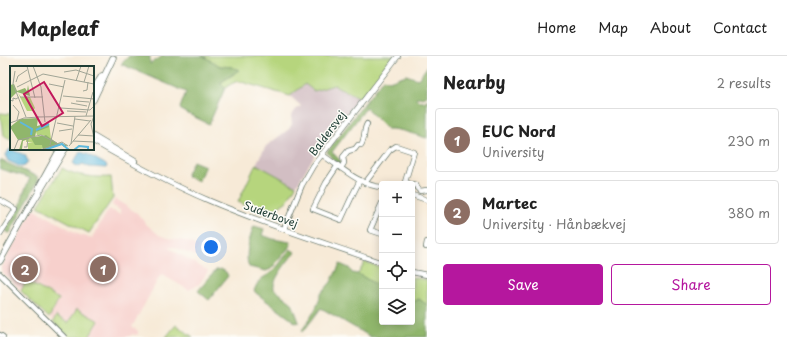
<!DOCTYPE html>
<meta charset="utf-8">
<style>
body{margin:0;font-family:"Playpen Sans",sans-serif;background:#f6f6f6;color:#222}
.controls{position:absolute;right:12px;bottom:12px;display:grid;overflow:hidden;border-radius:4px;box-shadow:0 2px 10px #0003}
.controls button{width:36px;height:36px;display:grid;place-items:center;padding:0;border:0;border-bottom:1px solid #e0e0e0;background:#fff;color:#222;font:20px sans-serif}
.you{position:absolute;left:211px;top:191px;width:14px;height:14px;margin:-10px;border:3px solid #fff;border-radius:50%;background:#1a73e8;box-shadow:0 0 0 6px #1a73e833}
.badge{display:grid;place-items:center;width:26px;height:26px;border-radius:50%;background:#b5179e;color:#fff;font-size:13px;font-weight:700}
.pin{position:absolute;translate:-50% -50%;border:2px solid #fff;box-shadow:0 1px 4px #0006}
.list{margin:0;padding:0;list-style:none}
h2{display:flex;justify-content:space-between;align-items:center;height:52px;margin:0;padding:0 16px;font-size:17px}
h2 small{font-size:13px;font-weight:400;color:#767676}
.list li{display:grid;grid-template-columns:26px 1fr auto;gap:12px;align-items:center;box-sizing:border-box;height:64px;margin:0 8px 8px;padding:0 8px;border:1px solid #e0e0e0;border-radius:4px}
.list b{display:block;font-size:15px;white-space:nowrap}
.list p{margin:0;font-size:13px;white-space:nowrap;color:#767676}
.list em{font-size:13px;font-style:normal;color:#767676}
.actions{display:flex;gap:8px;padding:12px 16px}
.actions a{flex:1;padding:9px 0;border:1px solid #b5179e;border-radius:4px;text-align:center;font-size:14px;color:#b5179e}
.actions .main{background:#b5179e;color:#fff}
.icon{flex:none;width:22px;height:22px;fill:none;stroke:currentColor;stroke-width:2;stroke-linecap:round;stroke-linejoin:round}
.map{position:relative;flex:none;width:427px;height:281px;overflow:hidden}
header{display:flex;align-items:center;gap:24px;box-sizing:border-box;height:56px;padding:0 20px;background:#fff;border-bottom:1px solid #e0e0e0}
header strong{font-size:19px}
nav{display:flex;gap:22px;margin-inline-start:auto;font-size:14px}
main{display:flex}
aside{flex:1;background:#fff}
.map>svg:first-child{display:block}
</style>
<header>
<strong>Mapleaf</strong>
<nav><a>Home</a><a>Map</a><a>About</a><a>Contact</a></nav>
</header>
<main>
<div class="map">
<svg width="427" height="281" viewBox="0 0 427 281">
<rect width="100%" height="100%" fill="#fdfcf7"/>
<filter id="ink" filterUnits="userSpaceOnUse"><feTurbulence type="fractalNoise" baseFrequency=".025" numOctaves="2"/><feDisplacementMap in="SourceGraphic" scale="8" xChannelSelector="R" yChannelSelector="G"/><feConvolveMatrix kernelMatrix="1 2 1 2 8 2 1 2 1" color-interpolation-filters="sRGB"/></filter>
<filter id="wash" filterUnits="userSpaceOnUse"><feTurbulence type="fractalNoise" baseFrequency=".012" numOctaves="4" result="noise"/><feDisplacementMap in="SourceGraphic" scale="16" xChannelSelector="R" yChannelSelector="G"/><feGaussianBlur stdDeviation="0.9" result="paint"/><feColorMatrix in="noise" values="0 0 0 0 0 0 0 0 0 0 0 0 0 0 0 0 0 1.4 0 .05"/><feComposite in="paint" operator="in"/></filter>
<g filter="url(#wash)">
<rect width="100%" height="100%" fill="#f7ead7"/>
<path fill="#f7d0cc" d="M 115,143 L 137,157 L 146,168 L 159,179 L 171,183 L 187,185 L 199,191 L 195,200 L 174,191 L 171,191 L 169,192 L 208,215 L 199,228 L 189,234 L 161,218 L 132,271 L 138,275 L 138,278 L 135,279 L 133,278 L 128,281 L 70,281 L 2,216 L 1,211 L 34,153 L 80,179 L 92,182 L 109,153 L 119,158 L 120,158 L 120,154 L 113,150 L 112,148 Z"/>
<path fill="#d2bec3" d="M 305,28 L 314,35 L 334,29 L 360,42 L 316,97 L 296,130 L 256,108 L 266,90 L 289,73 L 292,68 L 291,60 L 293,56 L 301,50 L 290,40 Z"/>
<g fill="#b6d57d" stroke="#6a8958">
<path d="M 203,0 L 395,0 L 360,42 L 334,29 L 314,35 L 305,28 L 290,40 L 238,25 L 231,28 L 225,32 L 220,27 L 234,18 L 232,11 L 220,10 Z"/>
<path d="M 0,57 L 11,58 L 11,84 L 3,80 Z"/>
<path d="M 256,108 L 296,130 L 287,145 L 268,159 L 238,146 Z"/>
<path d="M 62,112 C 75,120 96,122 111,121 L 113,142 L 89,177 L 38,150 Z"/>
<path d="M 365,206 L 382,212 L 382,232 L 358,218 Z"/>
<path d="M 412,221 L 427,224 L 427,249 L 419,243 L 412,247 Z"/>
<path d="M 26,225 L 59,243 L 49,262 L 21,235 Z"/>
<path d="M 77,253 L 99,265 L 89,281 L 70,281 L 53,266 L 56,260 L 68,267 Z"/>
<path d="M 176,269 L 193,281 L 166,281 Z"/>
</g>
<g fill="#90b66c" stroke="#587a50">
<path d="M 129,0 L 150,0 L 150,8 L 163,0 L 203,0 L 220,10 L 232,11 L 239,14 L 220,27 L 225,32 L 209,68 L 182,55 L 180,52 L 186,36 L 121,8 Z"/>
<path d="M 427,11 L 427,40 L 423,42 L 418,41 L 415,42 L 422,46 L 425,46 L 427,43 L 427,82 C 415,79 399,72 387,73 L 366,52 L 332,96 L 342,106 L 340,108 L 333,104 L 327,96 L 383,23 L 389,25 L 406,19 L 418,23 Z"/>
<path d="M 0,104 L 38,121 L 38,125 L 10,177 L 6,176 L 5,175 L 20,151 L 24,136 L 30,122 L 0,113 Z"/>
<path d="M 193,105 L 205,110 L 198,125 L 186,120 Z"/>
<path d="M 254,170 L 264,173 L 262,179 L 273,183 L 290,186 L 291,189 L 271,213 L 266,215 L 249,211 C 244,201 250,180 254,170 Z"/>
<path d="M 290,193 L 295,196 C 289,204 272,223 274,233 L 292,247 L 299,266 L 296,267 L 256,237 L 254,235 C 260,219 265,223 274,214 C 280,208 285,200 290,193 Z"/>
<path d="M 340,208 L 349,212 L 352,217 L 358,218 L 382,232 L 382,266 L 412,266 L 412,247 L 419,243 L 427,249 L 427,281 L 371,281 L 321,252 L 303,276 L 302,274 C 307,268 321,246 320,239 L 331,226 Z"/>
<path d="M 221,213 L 226,216 L 228,220 L 209,244 L 198,235 L 216,214 Z"/>
</g>
<g fill="#5fb8dc" stroke="#3f7a88">
<path d="M 10,93 L 25,99 L 28,105 L 25,110 L 21,111 L 8,105 L 5,99 Z"/>
<path d="M 80,96 L 87,98 L 105,108 L 107,110 L 106,112 L 89,111 L 83,108 L 79,110 L 75,109 L 73,107 Z"/>
</g>
</g>
<g filter="url(#ink)">
<g fill="none" stroke-linecap="round" stroke-linejoin="round">
<defs>
<g id="minor">
<path d="M 93,80 L 135,105"/>
<path d="M 93,85 C 131,107 170,128 210,145 C 266,169 325,187 382,207"/>
<path d="M 321,98 C 338,109 362,131 382,131"/>
<path d="M 338,109 L 326,127 L 313,153 L 341,164 L 353,138 L 360,124"/>
<path d="M 341,112 L 344,107 L 343,101 L 348,95 L 355,93 L 358,89 L 361,89 C 366,81 363,74 367,68"/>
<path d="M 365,127 L 390,94 L 396,90 L 414,96 L 405,126 L 411,128"/>
<path d="M 412,128 L 416,129 L 417,132 L 420,135 L 427,134"/>
<path d="M 412,139 L 427,144"/>
<path d="M 0,144 L 16,153 L 0,178"/>
<path d="M 382,147 L 370,174 L 382,178"/>
<path d="M 284,173 L 302,129 L 313,110 L 398,0"/>
<path d="M 427,186 L 426,191 L 427,191"/>
<path d="M 412,216 L 427,219"/>
<path d="M 0,218 L 64,281"/>
<path d="M 0,279 L 3,281"/>
</g>
<g id="major">
<path d="M 93,34 L 102,20"/>
<path d="M 93,44 L 113,2"/>
<path d="M 39,131 L 60,93"/>
<path d="M 0,205 L 33,146 L 65,93"/>
</g>
</defs>
<use href="#minor" stroke="#6b7a6d" stroke-width="6"/>
<use href="#major" stroke="#6b7a6d" stroke-width="7"/>
<use href="#minor" stroke="#fff" stroke-width="4.5"/>
<use href="#major" stroke="#fff" stroke-width="5.5"/>
</g>
</g>
<g text-anchor="middle" dominant-baseline="central" stroke-width="3" stroke-linejoin="round" paint-order="stroke">
<g font-size="11" fill="#1f3d34" stroke="#fdfcf7">
<text transform="translate(327 77) rotate(-53)">Baldersvej</text>
<text transform="translate(271 158) rotate(20)">Suderbovej</text>
</g>
</g>
<g transform="translate(10 10)">
<rect width="84" height="84" fill="#f7ead7"/>
<path d="M 8,27 L 11,31 L 20,31 L 25,42 L 23,45 L 17,45 ZM 39,57 L 41,73 L 35,69 L 27,69 L 26,66 ZM 26,71 L 35,80 L 30,84 L 18,84 L 18,77 L 23,76 L 16,76 L 16,73 Z" fill="#b6d57d"/>
<path d="M 4,18 L 7,25 L 15,22 L 17,25 L 18,19 L 20,30 L 7,26 L 0,33 L 0,19 ZM 28,52 L 27,60 L 38,57 L 39,61 L 26,66 L 25,71 L 36,69 L 47,77 L 58,79 L 54,81 L 51,78 L 33,84 L 32,79 L 25,79 L 21,72 L 13,75 L 12,83 L 15,84 L 9,84 L 12,74 L 8,74 L 0,61 L 10,53 Z" fill="#90b66c"/>
<path fill="none" stroke="#5fb8dc" stroke-width="2" d="M 10,56 L 22,63 L 21,69M 26,64 L 39,58M 34,84 L 52,78 L 59,84M 64,84 L 69,80 L 78,81 L 78,84"/>
<path fill="none" stroke="#a1a596" stroke-width="1" d="M 17,0 L 25,32M 23,0 L 31,21 L 35,56M 5,5 L 3,18 L 16,51M 54,6 L 66,4 L 84,10M 66,15 L 71,0M 6,16 L 8,10 L 17,4M 74,16 L 79,0M 39,18 L 54,21M 7,21 L 33,8 L 84,18M 73,25 L 77,24 L 78,16M 53,30 L 84,33M 10,31 L 33,31M 0,34 L 3,35 L 3,32 L 6,33 L 9,31M 66,35 L 79,36M 61,37 L 77,40M 3,39 L 9,46 L 7,54M 51,42 L 80,44 L 83,41M 57,45 L 76,46M 76,50 L 83,26M 84,50 L 81,58 L 84,72M 28,51 L 84,50M 65,53 L 80,55M 0,57 L 14,52 L 29,51M 47,57 L 63,60M 49,65 L 62,63M 68,69 L 84,70M 63,75 L 84,76M 61,78 L 65,50M 40,79 L 55,14M 59,80 L 81,54M 14,81 L 17,81 L 18,72M 4,84 L 8,74 L 31,69 L 47,77M 30,84 L 52,76 L 58,80"/>
<path fill="#c2185b" fill-opacity="0.15" stroke="#c2185b" stroke-width="2" d="M 34,16 L 53,47 L 32,60 L 14,28 Z"/>
<rect width="84" height="84" fill="none" stroke="#1f3d34" stroke-width="2"/>
</g>
</svg>
<div class="controls">
<button>+</button>
<button>−</button>
<button><svg class="icon" aria-label="locate" viewBox="0 0 24 24"><circle cx="12" cy="12" r="6"/><path d="M12 2v4M12 18v4M2 12h4M18 12h4"/></svg></button>
<button><svg class="icon" aria-label="layers" viewBox="0 0 24 24"><path d="M12 4l9 5-9 5-9-5zM3 14l9 5 9-5"/></svg></button>
</div>
<div class="you"></div>
<div class="pin badge" style="left:103px;top:213px;background:#8d6e63">1</div>
<div class="pin badge" style="left:25px;top:213px;background:#8d6e63">2</div>
</div>
<aside>
<h2>Nearby<small>2 results</small></h2>
<ul class="list">
<li><span class="badge" style="background:#8d6e63">1</span><div><b>EUC Nord</b><p>University</p></div><em>230 m</em></li>
<li><span class="badge" style="background:#8d6e63">2</span><div><b>Martec</b><p>University · Hånbækvej</p></div><em>380 m</em></li>
</ul>
<div class="actions"><a class="main">Save</a><a>Share</a></div>
</aside>
</main>
